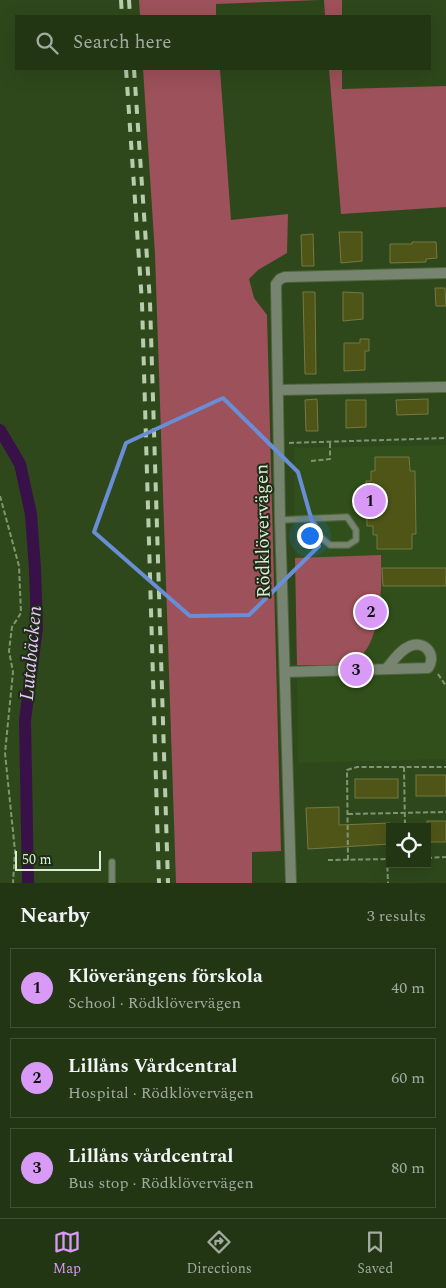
<!DOCTYPE html>
<meta charset="utf-8">
<style>
body{margin:0;font-family:Spectral,serif;background:#2a3e1d;color:#f1f3f6}
.controls{position:absolute;right:15px;bottom:15px;display:grid;overflow:hidden;border-radius:0px;box-shadow:0 5px 20px #0002}
.controls button{width:45px;height:45px;display:grid;place-items:center;padding:0;border:0;border-bottom:1px solid #3f5034;background:#223614;color:#f1f3f6;font:25px sans-serif}
.scale{position:absolute;left:15px;bottom:12px;width:86px;box-sizing:border-box;padding-left:5px;border:2px solid #dcedd3;border-top:0;font-size:14px;line-height:18px;white-space:nowrap;color:#dcedd3;-webkit-text-stroke:4px #1e2b17;paint-order:stroke}
.you{position:absolute;left:309px;top:535px;width:18px;height:18px;margin:-12px;border:4px solid #fff;border-radius:50%;background:#1a73e8;box-shadow:0 0 0 8px #1a73e833}
.badge{display:grid;place-items:center;width:32px;height:32px;border-radius:50%;background:#d99af7;color:#111;font-size:16px;font-weight:700}
.pin{position:absolute;translate:-50% -50%;border:2px solid #fff;box-shadow:0 1px 5px #0006}
.list{margin:0;padding:0;list-style:none}
h2{display:flex;justify-content:space-between;align-items:center;height:65px;margin:0;padding:0 20px;font-size:21px}
h2 small{font-size:16px;font-weight:400;color:#a2aba0}
.list li{display:grid;grid-template-columns:32px 1fr auto;gap:15px;align-items:center;box-sizing:border-box;height:80px;margin:0 10px 10px;padding:0 10px;border:1px solid #3f5034;border-radius:0px}
.list b{display:block;font-size:19px;white-space:nowrap}
.list p{margin:0;font-size:16px;white-space:nowrap;color:#a2aba0}
.list em{font-size:16px;font-style:normal;color:#a2aba0}
.icon{flex:none;width:28px;height:28px;fill:none;stroke:currentColor;stroke-width:2;stroke-linecap:round;stroke-linejoin:round}
.map{position:relative;flex:none;width:446px;height:883px;overflow:hidden}
.search{position:absolute;background:#223614;box-shadow:0 5px 20px #0002;left:15px;right:15px;top:15px;height:55px;display:flex;align-items:center;gap:12px;box-sizing:border-box;padding:0 18px;border-radius:0px;color:#a2aba0;font-size:19px}
.sheet{height:335px;background:#223614}
nav{display:flex;justify-content:space-around;align-items:center;box-sizing:border-box;height:70px;border-top:1px solid #3f5034;background:#223614;font-size:14px;color:#a2aba0}
nav a{display:grid;justify-items:center;gap:2px}
nav .on{color:#d99af7}
.map>svg:first-child{display:block}
</style>
<div class="map">
<svg width="446" height="883" viewBox="0 0 446 883">
<rect width="100%" height="100%" fill="#2e481b"/>
<path fill="#304f1a" d="M 446,445 L 446,759 L 298,763 L 294,448 Z"/>
<g fill="#9d515a">
<path d="M 139,0 L 319,0 L 216,4 L 216,16 L 140,16 Z"/>
<path d="M 324,0 L 342,0 L 342,16 L 325,16 Z"/>
<path d="M 143,69 L 220,69 L 231,220 L 288,214 L 287,253 L 258,270 L 249,279 L 254,298 L 267,315 L 281,851 L 252,852 L 252,883 L 176,883 L 155,254 Z"/>
<path d="M 329,69 L 342,69 L 342,89 L 446,86 L 446,207 L 341,214 Z"/>
<path d="M 381,555 C 382,583 383,650 351,663 C 342,667 308,665 297,665 L 295,558 Z"/>
</g>
<g fill="none" stroke-linecap="round" stroke-linejoin="round">
<path stroke="#391149" stroke-width="12" d="M 0,430 L 20,464 L 31,514 L 35,569 L 37,628 L 25,720 L 28,883"/>
</g>
<g fill="#4f5517" stroke="#747a43">
<path d="M 339,232 L 362,232 L 362,261 L 341,263 Z"/>
<path d="M 313,234 L 314,266 L 302,266 L 301,235 Z"/>
<path d="M 412,242 L 436,242 L 437,258 L 426,259 L 426,262 L 390,263 L 390,244 L 412,244 Z"/>
<path d="M 435,288 L 445,288 L 446,306 L 436,306 Z"/>
<path d="M 303,292 L 315,292 L 316,374 L 305,374 Z"/>
<path d="M 343,292 L 363,293 L 363,319 L 343,321 Z"/>
<path d="M 360,339 L 369,339 L 369,351 L 365,351 L 365,370 L 344,371 L 344,343 L 360,343 Z"/>
<path d="M 317,399 L 318,431 L 306,431 L 305,400 Z"/>
<path d="M 428,399 L 428,414 L 397,415 L 396,400 Z"/>
<path d="M 346,400 L 366,400 L 366,427 L 346,428 Z"/>
<path d="M 375,457 L 409,457 L 410,471 L 415,471 L 416,534 L 412,534 L 412,549 L 377,549 L 377,535 L 373,535 L 373,526 L 367,526 L 366,481 L 371,481 L 371,471 L 375,471 Z"/>
<path d="M 382,568 L 446,568 L 446,586 L 383,586 Z"/>
<rect x="416" y="775" width="30" height="21"/>
<rect x="355" y="779" width="43" height="19"/>
<path d="M 339,807 L 339,825 L 390,823 L 390,844 L 308,849 L 306,808 Z"/>
<rect x="427" y="821" width="19" height="21"/>
</g>
<g fill="none" stroke-linecap="round" stroke-linejoin="round">
<defs>
<g id="lane">
<path d="M 280,520 L 347,517 L 356,530 L 356,540 L 348,545 L 330,545 L 317,534 L 312,518"/>
<path d="M 112,862 L 112,883"/>
</g>
<g id="street">
<path d="M 278,390 L 446,387"/>
<path d="M 285,672 L 428,668 C 437,655 425,640 410,646 C 400,650 393,661 387,668"/>
<path d="M 291,883 L 280,520 L 276,284 L 280,279 L 285,277 L 446,273"/>
</g>
</defs>
<use href="#lane" stroke="#4d663c" stroke-width="8"/>
<use href="#street" stroke="#4d663c" stroke-width="12"/>
<g stroke="#809571" stroke-width="2" stroke-dasharray="5 2.5" stroke-linecap="butt">
<path d="M 289,443 L 446,438"/>
<path d="M 311,461 L 330,459 L 330,441"/>
<path d="M 0,496 L 19,566 L 21,613 L 12,627 L 9,651 L 13,672 L 5,753 L 15,851 L 13,883"/>
<path d="M 438,674 L 446,686"/>
<path d="M 404,767 L 405,827"/>
<path d="M 348,814 L 446,812"/>
<path d="M 427,858 L 446,857"/>
<path d="M 387,859 L 388,883"/>
<path d="M 328,860 L 390,859"/>
<path d="M 348,860 L 347,770 L 357,767 L 446,767"/>
</g>
<use href="#lane" stroke="#77846f" stroke-width="5.5"/>
<use href="#street" stroke="#77846f" stroke-width="10"/>
<g stroke="#b8cbad" stroke-width="4" stroke-dasharray="9 9" stroke-linecap="butt">
<path d="M 121,0 L 122,16"/>
<path d="M 129,0 L 130,16"/>
<path d="M 126,69 L 142,303 L 159,883"/>
<path d="M 134,69 L 150,302 L 168,883"/>
</g>
</g>
<path fill="none" stroke="#698ed6" stroke-width="4" stroke-linejoin="round" d="M 223,398 L 298,472 L 319,546 L 249,615 L 190,616 L 94,532 L 126,443 Z"/>
<g text-anchor="middle" dominant-baseline="central" stroke-width="4" stroke-linejoin="round" paint-order="stroke">
<g font-size="19" fill="#dcedd3" stroke="#1e2b17">
<text transform="translate(263 531) rotate(-91)">Rödklövervägen</text>
</g>
<g font-size="20" font-style="italic" fill="#eac7fc" stroke="#1e2b17">
<text transform="translate(31 653) rotate(-85)">Lutabäcken</text>
</g>
</g>
</svg>
<div class="controls">
<button><svg class="icon" aria-label="locate" viewBox="0 0 24 24"><circle cx="12" cy="12" r="6"/><path d="M12 2v4M12 18v4M2 12h4M18 12h4"/></svg></button>
</div>
<div class="scale">50 m</div>
<div class="you"></div>
<div class="pin badge" style="left:370px;top:501px">1</div>
<div class="pin badge" style="left:371px;top:612px">2</div>
<div class="pin badge" style="left:356px;top:670px">3</div>
<div class="search"><svg class="icon" aria-label="search" viewBox="0 0 24 24"><circle cx="10" cy="10" r="6"/><path d="M15 15l6 6"/></svg>Search here</div>
</div>
<section class="sheet">
<h2>Nearby<small>3 results</small></h2>
<ul class="list">
<li><span class="badge">1</span><div><b>Klöverängens förskola</b><p>School · Rödklövervägen</p></div><em>40 m</em></li>
<li><span class="badge">2</span><div><b>Lillåns Vårdcentral</b><p>Hospital · Rödklövervägen</p></div><em>60 m</em></li>
<li><span class="badge">3</span><div><b>Lillåns vårdcentral</b><p>Bus stop · Rödklövervägen</p></div><em>80 m</em></li>
</ul>
</section>
<nav>
<a class="on"><svg class="icon" aria-label="map" viewBox="0 0 24 24"><path d="M3 6l6-2 6 2 6-2v14l-6 2-6-2-6 2zM9 4v14M15 6v14"/></svg>Map</a>
<a><svg class="icon" aria-label="directions" viewBox="0 0 24 24"><path d="M12 3l9 9-9 9-9-9zM9 14v-3h6M13 9l2 2-2 2"/></svg>Directions</a>
<a><svg class="icon" aria-label="saved" viewBox="0 0 24 24"><path d="M7 4h10v16l-5-4-5 4z"/></svg>Saved</a>
</nav>
